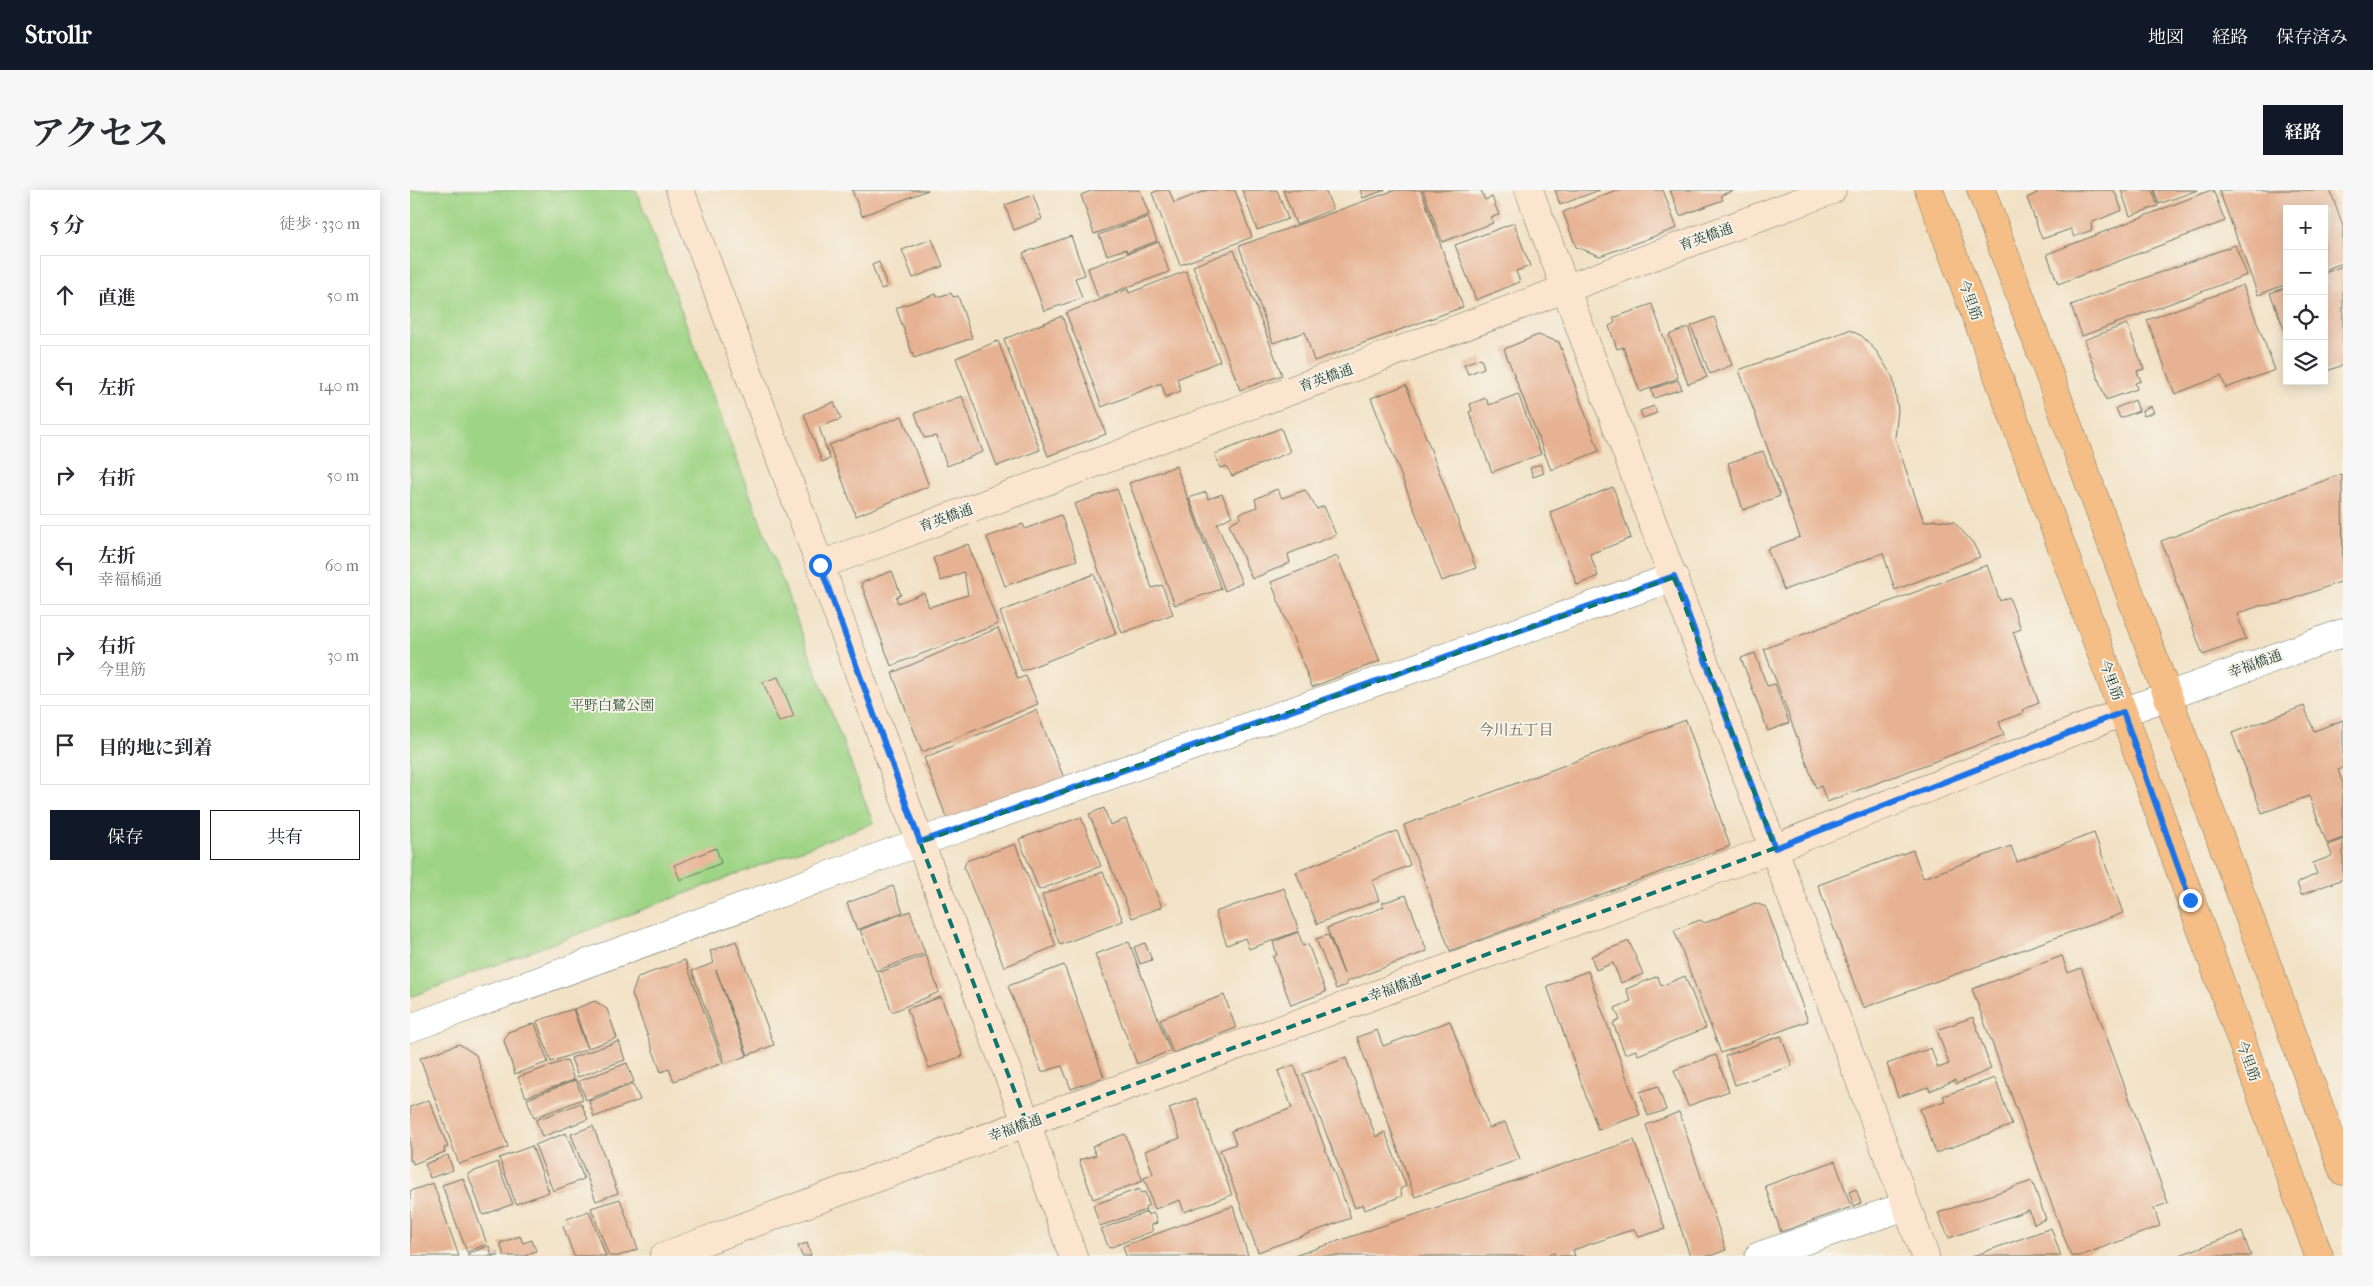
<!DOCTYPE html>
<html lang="ja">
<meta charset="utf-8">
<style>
body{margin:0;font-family:"IM FELL French Canon","Noto Serif JP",serif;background:#f7f7f7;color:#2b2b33}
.controls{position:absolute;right:15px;top:15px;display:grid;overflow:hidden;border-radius:0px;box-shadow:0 2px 12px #0003}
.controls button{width:45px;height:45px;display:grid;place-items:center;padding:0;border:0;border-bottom:1px solid #e1e1e2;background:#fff;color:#2b2b33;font:25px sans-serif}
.stop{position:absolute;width:15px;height:15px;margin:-11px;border:4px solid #1a73e8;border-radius:50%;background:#fff}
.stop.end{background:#1a73e8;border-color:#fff;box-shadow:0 1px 5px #0008}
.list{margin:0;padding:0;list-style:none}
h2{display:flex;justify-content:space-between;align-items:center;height:65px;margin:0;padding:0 20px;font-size:21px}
h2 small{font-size:16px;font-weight:400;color:#7c7c81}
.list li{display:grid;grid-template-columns:32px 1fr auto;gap:15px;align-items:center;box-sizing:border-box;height:80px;margin:0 10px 10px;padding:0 10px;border:1px solid #e1e1e2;border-radius:0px}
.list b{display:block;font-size:19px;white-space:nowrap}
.list p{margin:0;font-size:16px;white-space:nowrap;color:#7c7c81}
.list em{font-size:16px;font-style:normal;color:#7c7c81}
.actions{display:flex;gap:10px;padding:15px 20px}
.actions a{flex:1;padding:11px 0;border:1px solid #111827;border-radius:0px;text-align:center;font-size:18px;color:#111827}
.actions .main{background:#111827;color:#fff}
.icon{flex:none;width:28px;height:28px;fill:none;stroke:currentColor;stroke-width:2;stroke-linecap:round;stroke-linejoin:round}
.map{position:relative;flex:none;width:1933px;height:1066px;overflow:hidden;border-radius:0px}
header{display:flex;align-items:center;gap:30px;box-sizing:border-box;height:70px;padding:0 25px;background:#111827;color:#fff}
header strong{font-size:24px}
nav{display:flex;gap:28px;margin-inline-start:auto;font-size:18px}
.intro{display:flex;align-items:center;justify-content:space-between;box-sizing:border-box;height:120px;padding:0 30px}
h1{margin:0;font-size:35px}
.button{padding:12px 22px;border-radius:0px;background:#111827;color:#fff;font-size:18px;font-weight:700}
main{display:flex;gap:30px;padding:0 30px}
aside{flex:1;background:#fff;border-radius:0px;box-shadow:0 2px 12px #0003}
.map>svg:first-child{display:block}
</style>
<header>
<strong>Strollr</strong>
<nav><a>地図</a><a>経路</a><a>保存済み</a></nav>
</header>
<div class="intro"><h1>アクセス</h1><a class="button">経路</a></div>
<main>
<aside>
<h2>5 分<small>徒歩 · 330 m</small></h2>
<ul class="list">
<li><svg class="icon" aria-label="ahead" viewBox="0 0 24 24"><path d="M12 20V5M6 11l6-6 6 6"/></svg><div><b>直進</b></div><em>50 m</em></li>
<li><svg class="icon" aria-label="left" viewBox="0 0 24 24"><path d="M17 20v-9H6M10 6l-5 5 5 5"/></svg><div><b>左折</b></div><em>140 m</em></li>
<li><svg class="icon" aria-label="right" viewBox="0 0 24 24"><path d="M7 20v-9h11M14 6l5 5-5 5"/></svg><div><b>右折</b></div><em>50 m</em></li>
<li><svg class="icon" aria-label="left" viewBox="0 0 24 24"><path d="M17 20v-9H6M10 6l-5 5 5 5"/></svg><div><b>左折</b><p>幸福橋通</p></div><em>60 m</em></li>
<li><svg class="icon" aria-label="right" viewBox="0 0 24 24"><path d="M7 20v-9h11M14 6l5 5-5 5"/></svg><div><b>右折</b><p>今里筋</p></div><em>30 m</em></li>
<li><svg class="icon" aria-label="arrive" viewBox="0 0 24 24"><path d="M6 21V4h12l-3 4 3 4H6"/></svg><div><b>目的地に到着</b></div></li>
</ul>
<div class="actions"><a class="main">保存</a><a>共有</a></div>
</aside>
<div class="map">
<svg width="1933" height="1066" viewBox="0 0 1933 1066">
<rect width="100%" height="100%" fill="#f7f3e8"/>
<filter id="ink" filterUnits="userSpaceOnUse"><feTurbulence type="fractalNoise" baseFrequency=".02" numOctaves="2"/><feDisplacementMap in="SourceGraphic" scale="10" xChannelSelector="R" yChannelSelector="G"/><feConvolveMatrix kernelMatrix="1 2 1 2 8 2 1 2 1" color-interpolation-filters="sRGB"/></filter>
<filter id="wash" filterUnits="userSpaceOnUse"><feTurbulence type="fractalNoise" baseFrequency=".0096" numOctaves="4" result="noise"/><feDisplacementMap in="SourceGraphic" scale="20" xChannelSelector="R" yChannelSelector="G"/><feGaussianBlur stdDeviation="1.12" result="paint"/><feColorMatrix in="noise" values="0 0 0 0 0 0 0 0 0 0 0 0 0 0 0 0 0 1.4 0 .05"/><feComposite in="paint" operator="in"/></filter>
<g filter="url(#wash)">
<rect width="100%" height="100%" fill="#f2e1c4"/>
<path fill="#9ed485" stroke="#5e885c" d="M 0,0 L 226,0 L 463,633 L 0,807 Z"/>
<g id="blocks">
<g fill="#e7b293">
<path d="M 442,0 L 518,0 L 452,26 Z"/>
<path d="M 684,0 L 730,0 L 739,25 L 684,44 L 671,5 Z"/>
<path d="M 749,0 L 759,0 L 764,13 L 797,0 L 825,0 L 842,47 L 770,75 L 742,3 Z"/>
<path d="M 832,0 L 867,0 L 878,29 L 847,40 Z"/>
<path d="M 873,0 L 915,0 L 923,19 L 886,34 Z"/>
<path d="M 950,0 L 975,0 L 953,8 Z"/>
<path d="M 985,0 L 1011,0 L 1053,117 L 904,171 L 895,142 L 863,153 L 829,56 Z"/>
<path d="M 1013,0 L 1071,0 L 1075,10 L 1082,7 L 1089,25 L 1081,27 L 1083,33 L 1032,52 Z"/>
<path d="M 1145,0 L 1190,0 L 1150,15 Z"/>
<path d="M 1206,0 L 1253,0 L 1267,38 L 1190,66 L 1166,57 L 1153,22 Z"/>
<path d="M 1260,0 L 1325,0 L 1311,5 L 1313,10 L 1270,26 Z"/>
<path d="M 1626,0 L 1704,0 L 1712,20 L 1681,33 L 1682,40 L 1664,47 L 1661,39 L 1632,49 L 1617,8 L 1627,3 Z"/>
<path d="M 1711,0 L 1742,0 L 1748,16 L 1720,26 Z"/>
<path d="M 1744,0 L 1788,0 L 1749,14 Z"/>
<path d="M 1801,0 L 1803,0 L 1815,31 L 1648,94 L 1637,64 Z"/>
<path d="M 1809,0 L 1920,0 L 1933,36 L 1933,73 L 1914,80 L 1914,19 L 1877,19 L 1877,94 L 1848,105 Z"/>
<path d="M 623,5 L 632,29 L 604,40 L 595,15 Z"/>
<path d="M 738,27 L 747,51 L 717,62 L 716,59 L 697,65 L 689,45 Z"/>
<path d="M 1104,33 L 1120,76 L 1106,81 L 1110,92 L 1066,110 L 1045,55 Z"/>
<path d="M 661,46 L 675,85 L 665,88 L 672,108 L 634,121 L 613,63 Z"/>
<path d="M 522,49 L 533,76 L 503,88 L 492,60 Z"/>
<path d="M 749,52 L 759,82 L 688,108 L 678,78 Z"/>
<path d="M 1825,55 L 1837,85 L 1672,146 L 1661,115 Z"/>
<path d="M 824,60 L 872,185 L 830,200 L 783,76 Z"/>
<path d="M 469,72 L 477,97 L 471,99 L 462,75 Z"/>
<path d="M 1933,76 L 1933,175 L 1914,182 L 1914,83 Z"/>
<path d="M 776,81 L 810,171 L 767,189 L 771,201 L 756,207 L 751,193 L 692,217 L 656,123 L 718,99 L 719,103 Z"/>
<path d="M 1833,95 L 1865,180 L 1816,198 L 1811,186 L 1765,204 L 1737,130 Z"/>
<path d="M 1877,97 L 1877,146 L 1860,103 Z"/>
<path d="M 541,103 L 543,107 L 548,106 L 562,148 L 504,168 L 486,118 L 526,104 L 527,107 Z"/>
<path d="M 1242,114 L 1268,188 L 1230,202 L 1213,157 L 1207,159 L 1199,136 L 1205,133 L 1203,128 Z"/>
<path d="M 652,126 L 696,244 L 638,266 L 594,149 Z"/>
<path d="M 1304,127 L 1322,175 L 1300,184 L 1281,136 Z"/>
<path d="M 1717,134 L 1734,179 L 1727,181 L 1731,191 L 1725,193 L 1727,199 L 1696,210 L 1674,150 Z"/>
<path d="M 1278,137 L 1297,187 L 1278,194 L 1259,145 Z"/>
<path d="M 1439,140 L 1452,146 L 1467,162 L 1483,188 L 1488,220 L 1485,248 L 1514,332 L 1525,330 L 1544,332 L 1563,353 L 1570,367 L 1485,400 L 1473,363 L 1374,400 L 1357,359 L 1390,347 L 1329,180 Z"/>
<path d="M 1128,145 L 1149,152 L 1189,261 L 1141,280 L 1094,159 Z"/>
<path d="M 588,151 L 630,260 L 587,276 L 546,168 Z"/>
<path d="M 1071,168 L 1074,178 L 1058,184 L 1054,174 Z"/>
<path d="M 1268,190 L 1272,199 L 1244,208 L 1241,199 Z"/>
<path d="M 996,195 L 1066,378 L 1032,391 L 961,208 Z"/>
<path d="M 1108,204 L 1131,264 L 1082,282 L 1059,222 L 1062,221 L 1060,214 L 1076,208 L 1079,215 Z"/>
<path d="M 552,206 L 573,262 L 537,276 L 526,246 L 514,248 L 505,223 Z"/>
<path d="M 1725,210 L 1729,221 L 1710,228 L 1706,218 Z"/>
<path d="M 424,212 L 431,229 L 409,237 L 420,269 L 412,272 L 394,224 Z"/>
<path d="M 1244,216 L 1247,223 L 1233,228 L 1230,221 Z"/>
<path d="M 1741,216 L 1744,222 L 1734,226 L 1732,220 Z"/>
<path d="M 492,226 L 519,296 L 446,326 L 419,255 Z"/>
<path d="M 871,238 L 880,262 L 822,286 L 816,276 L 810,278 L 805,264 Z"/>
<path d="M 1353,261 L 1370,306 L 1333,320 L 1318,273 Z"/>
<path d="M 1130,274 L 1134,283 L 1123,287 L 1120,278 Z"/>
<path d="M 766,276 L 811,399 L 765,415 L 719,293 Z"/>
<path d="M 1932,284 L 1933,391 L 1869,414 L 1849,416 L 1827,424 L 1836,449 L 1793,465 L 1751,351 Z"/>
<path d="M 1203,297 L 1221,348 L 1180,364 L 1188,386 L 1167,395 L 1140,322 Z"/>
<path d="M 707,299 L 742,398 L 752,395 L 763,424 L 712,443 L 664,314 Z"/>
<path d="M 867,299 L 872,308 L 895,300 L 907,319 L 914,316 L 926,345 L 878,364 L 880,373 L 842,389 L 819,334 L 830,328 L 830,323 L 847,317 L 845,309 Z"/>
<path d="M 796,302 L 798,309 L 812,304 L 822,326 L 807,334 L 832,393 L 815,401 L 779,308 Z"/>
<path d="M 651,325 L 667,370 L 595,396 L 577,347 L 613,334 L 615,339 Z"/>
<path d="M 558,354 L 588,434 L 481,476 L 451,393 L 482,381 L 491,405 L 486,407 L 488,413 L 514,403 L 519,417 L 558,405 L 554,382 L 531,391 L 523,368 Z"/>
<path d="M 927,366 L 970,471 L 902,497 L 861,392 Z"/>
<path d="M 1577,375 L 1590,411 L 1599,407 L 1611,439 L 1603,442 L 1629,513 L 1612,520 L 1613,523 L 1589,532 L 1594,545 L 1417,612 L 1411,596 L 1406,598 L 1354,459 Z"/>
<path d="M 684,384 L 706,444 L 612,481 L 590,422 Z"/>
<path d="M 588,438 L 608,489 L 616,486 L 628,514 L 512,562 L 482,483 Z"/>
<path d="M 1345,463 L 1357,496 L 1365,494 L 1379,533 L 1358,541 L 1331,468 Z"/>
<path d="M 368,487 L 384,526 L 369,532 L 353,492 Z"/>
<path d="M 1894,516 L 1904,541 L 1933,530 L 1933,578 L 1928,580 L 1933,593 L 1933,648 L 1917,654 L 1899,606 L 1852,623 L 1822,543 Z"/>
<path d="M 626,520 L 654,588 L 538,632 L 514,568 Z"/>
<path d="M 1276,530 L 1320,656 L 1040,761 L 994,635 Z"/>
<path d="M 694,618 L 700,635 L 716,629 L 752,717 L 722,728 L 679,624 Z"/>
<path d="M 671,627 L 691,676 L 629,700 L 609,649 Z"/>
<path d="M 987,641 L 1000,675 L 962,691 L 969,710 L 907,734 L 886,682 Z"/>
<path d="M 1684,643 L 1713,723 L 1453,818 L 1408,695 L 1503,660 L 1513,688 L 1601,656 L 1607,672 Z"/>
<path d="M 1933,649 L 1933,689 L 1891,705 L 1887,693 L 1907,684 L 1903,673 L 1922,666 L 1918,655 Z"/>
<path d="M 605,654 L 646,756 L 594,777 L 554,678 L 556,671 Z"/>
<path d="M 306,658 L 311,673 L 270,690 L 264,675 Z"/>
<path d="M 693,682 L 713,731 L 650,755 L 632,705 Z"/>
<path d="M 483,696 L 493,722 L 447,740 L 437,713 Z"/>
<path d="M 874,698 L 889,741 L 839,759 L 835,748 L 817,755 L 805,722 Z"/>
<path d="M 996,705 L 1017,761 L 936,792 L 937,795 L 926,799 L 906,749 L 918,745 L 934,784 L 917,738 L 974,717 L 972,713 Z"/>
<path d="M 1345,713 L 1356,717 L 1398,831 L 1311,863 L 1264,740 L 1290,730 L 1295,733 Z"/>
<path d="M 500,721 L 515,763 L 466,781 L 450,740 Z"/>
<path d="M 888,742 L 893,756 L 898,754 L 916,802 L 881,815 L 863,767 L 867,765 L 863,752 Z"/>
<path d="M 326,751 L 364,855 L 338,865 L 306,780 L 337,866 L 315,873 L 282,781 L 304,773 L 300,761 Z"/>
<path d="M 1219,751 L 1233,784 L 1211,793 L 1203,773 L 1186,780 L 1181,766 Z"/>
<path d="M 719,752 L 760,861 L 727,874 L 685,764 Z"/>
<path d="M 735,753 L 742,770 L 730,774 L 724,757 Z"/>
<path d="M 516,765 L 529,802 L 482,822 L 468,783 Z"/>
<path d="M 1652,766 L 1658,783 L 1671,778 L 1758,1013 L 1744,1018 L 1750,1036 L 1670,1066 L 1661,1066 L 1562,799 Z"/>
<path d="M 275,770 L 313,873 L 264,891 L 259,879 L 251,882 L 222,804 L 228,787 Z"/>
<path d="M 654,775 L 694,887 L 661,899 L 652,876 L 632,882 L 598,796 Z"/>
<path d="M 1178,781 L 1230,925 L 1188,940 L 1137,796 Z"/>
<path d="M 1248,786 L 1251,796 L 1275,786 L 1296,838 L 1228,865 L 1226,860 L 1215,864 L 1203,833 L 1210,830 L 1205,818 L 1221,811 L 1216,799 Z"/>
<path d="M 814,805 L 826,838 L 763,863 L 750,829 Z"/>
<path d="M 531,807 L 553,866 L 519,878 L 497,819 Z"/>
<path d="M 185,811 L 197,819 L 207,848 L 178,858 L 164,819 Z"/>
<path d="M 163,819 L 177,859 L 141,872 L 127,831 Z"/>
<path d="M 1563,827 L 1581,879 L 1546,894 L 1545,890 L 1520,901 L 1518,897 L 1488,907 L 1477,874 L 1521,858 L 1528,878 L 1539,874 L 1527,840 Z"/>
<path d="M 1040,831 L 1079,938 L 1095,932 L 1110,969 L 1005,1007 L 947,847 L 967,840 L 973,856 Z"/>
<path d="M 125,833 L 138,872 L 105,884 L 94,851 L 98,842 Z"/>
<path d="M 1371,846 L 1382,876 L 1325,895 L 1315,866 Z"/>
<path d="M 209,851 L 215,870 L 168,887 L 161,868 Z"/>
<path d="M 49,854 L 66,865 L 98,957 L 49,974 L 10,868 Z"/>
<path d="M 1306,865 L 1319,901 L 1278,916 L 1264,880 Z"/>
<path d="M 936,868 L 966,947 L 975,942 L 996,996 L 990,999 L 992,1006 L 955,1020 L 953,1014 L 945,1018 L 893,884 Z"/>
<path d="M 157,870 L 164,890 L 116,907 L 108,887 Z"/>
<path d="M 217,873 L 224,892 L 176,910 L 169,891 Z"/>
<path d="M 884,875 L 941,1028 L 848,1062 L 810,960 L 826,954 L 821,941 L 882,918 L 868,881 Z"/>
<path d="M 1585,888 L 1602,935 L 1526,963 L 1510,919 L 1535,911 L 1533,906 Z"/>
<path d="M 166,890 L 173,909 L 124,928 L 117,909 Z"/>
<path d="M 223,894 L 230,910 L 184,927 L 179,911 Z"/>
<path d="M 1248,896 L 1256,920 L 1238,926 L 1230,902 Z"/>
<path d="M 786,908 L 822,1005 L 774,1022 L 770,1010 L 745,1019 L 734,988 L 743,984 L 735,961 L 770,948 L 759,918 Z"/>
<path d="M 19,910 L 38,957 L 34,958 L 35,962 L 3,974 L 2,970 L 0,971 L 0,917 Z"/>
<path d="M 171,913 L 178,929 L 132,947 L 126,930 Z"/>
<path d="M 1269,922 L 1316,1060 L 1300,1066 L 1280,1066 L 1236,935 Z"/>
<path d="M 183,936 L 208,1003 L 186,1011 L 161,944 Z"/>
<path d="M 156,943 L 174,989 L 143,1001 L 125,955 Z"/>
<path d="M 715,944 L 733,991 L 683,1009 L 669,970 L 686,965 L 682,956 Z"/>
<path d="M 1224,950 L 1255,1039 L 1229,1047 L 1224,1039 L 1163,1060 L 1165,1066 L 1145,1066 L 1144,1063 L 1135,1066 L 884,1066 Z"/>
<path d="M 122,956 L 139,1002 L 106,1014 L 89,968 Z"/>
<path d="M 38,965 L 43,980 L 20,988 L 15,974 Z"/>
<path d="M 1425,971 L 1441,1017 L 1371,1042 L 1355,996 Z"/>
<path d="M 87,972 L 103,1014 L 73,1025 L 58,984 Z"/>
<path d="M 53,988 L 77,1054 L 57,1062 L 32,995 Z"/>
<path d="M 1622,991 L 1636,1029 L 1624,1034 L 1619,1020 L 1539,1048 L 1528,1023 Z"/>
<path d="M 23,993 L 49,1066 L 0,1066 L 0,1001 Z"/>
<path d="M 729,999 L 731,1003 L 735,1002 L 739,1015 L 735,1017 L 736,1020 L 690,1036 L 683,1015 Z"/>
<path d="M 1446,999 L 1451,1013 L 1444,1016 L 1439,1002 Z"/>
<path d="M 210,1009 L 228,1059 L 209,1066 L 199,1066 L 181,1018 Z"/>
<path d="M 823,1016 L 838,1066 L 716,1066 L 713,1056 Z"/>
<path d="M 179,1021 L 196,1066 L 164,1066 L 153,1036 L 159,1034 L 157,1029 Z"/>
<path d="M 737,1022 L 738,1025 L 744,1023 L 747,1033 L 741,1035 L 743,1041 L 699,1058 L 691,1039 Z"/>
<path d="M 1641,1038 L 1651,1066 L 1563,1066 Z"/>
<path d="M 1832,1042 L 1841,1066 L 1767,1066 Z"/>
<path d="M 110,1046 L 113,1053 L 122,1050 L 126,1061 L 117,1064 L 118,1066 L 94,1066 L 90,1053 Z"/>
<path d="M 397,1053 L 401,1066 L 392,1066 L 388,1056 Z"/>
<path d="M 79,1056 L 82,1066 L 88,1063 L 89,1066 L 58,1066 L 57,1064 Z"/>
</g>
</g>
</g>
<g filter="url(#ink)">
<use href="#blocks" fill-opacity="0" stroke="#697666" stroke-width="1"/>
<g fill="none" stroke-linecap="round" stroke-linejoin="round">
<defs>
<g id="street">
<path d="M 1713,522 L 1933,443"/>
<path d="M 0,838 L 510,652 L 1264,387"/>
<path d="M 1349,1066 L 1496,1016"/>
</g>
<g id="secondary">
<path d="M 270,0 L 410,375 L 510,652 L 617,934 L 663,1066"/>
<path d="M 1119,0 L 1515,1066"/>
<path d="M 410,375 L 1422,0"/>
<path d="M 254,1066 L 1365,658 L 1713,522"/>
</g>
<g id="primary">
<path d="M 1519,0 L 1713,522 L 1909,1066"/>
<path d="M 1571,0 L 1933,981"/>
</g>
</defs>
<use href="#street" stroke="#697666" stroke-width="29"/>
<use href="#secondary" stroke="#697666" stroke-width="29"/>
<use href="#primary" stroke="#697666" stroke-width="29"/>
<use href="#street" stroke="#fff" stroke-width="28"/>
<use href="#secondary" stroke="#fbe5cf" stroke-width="28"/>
<use href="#primary" stroke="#f6be87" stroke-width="28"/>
</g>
</g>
<g fill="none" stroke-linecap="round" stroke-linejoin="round" filter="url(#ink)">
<path stroke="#1a73e8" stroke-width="6" d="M 410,375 L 510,652 L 1264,386 L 1365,658 L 1713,522 L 1780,710"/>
</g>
<path fill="none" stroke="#0f766e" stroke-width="4" stroke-dasharray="10 6" stroke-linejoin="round" d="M 1264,387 L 1365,658 L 617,934 L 510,652 Z"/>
<g text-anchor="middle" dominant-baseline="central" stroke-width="4" stroke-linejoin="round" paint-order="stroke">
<g font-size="14" fill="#1f3d34" stroke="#f7f3e8">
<text transform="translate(1296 47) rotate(-20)">育英橋通</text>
<text transform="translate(1560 110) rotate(70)">今里筋</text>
<text transform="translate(916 188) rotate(-20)">育英橋通</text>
<text transform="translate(536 328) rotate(-20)">育英橋通</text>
<text transform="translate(1845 474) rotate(-20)">幸福橋通</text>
<text transform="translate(1701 490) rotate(69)">今里筋</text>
<text transform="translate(985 798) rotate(-20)">幸福橋通</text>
<text transform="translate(1838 871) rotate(70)">今里筋</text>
<text transform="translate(605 938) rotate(-20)">幸福橋通</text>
</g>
<g font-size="14" fill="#385b44" stroke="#f7f3e8">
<text x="202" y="515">平野白鷺公園</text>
</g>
<g font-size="15" fill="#656655" stroke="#f7f3e8">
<text x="1106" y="540">今川五丁目</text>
</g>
</g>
</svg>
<div class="controls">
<button>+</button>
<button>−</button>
<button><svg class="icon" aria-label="locate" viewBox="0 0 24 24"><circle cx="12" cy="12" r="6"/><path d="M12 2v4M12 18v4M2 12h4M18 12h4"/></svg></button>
<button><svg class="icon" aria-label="layers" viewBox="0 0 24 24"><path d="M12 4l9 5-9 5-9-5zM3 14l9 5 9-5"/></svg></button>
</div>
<div class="stop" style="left:410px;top:375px"></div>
<div class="stop end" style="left:1780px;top:710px"></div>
</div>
</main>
